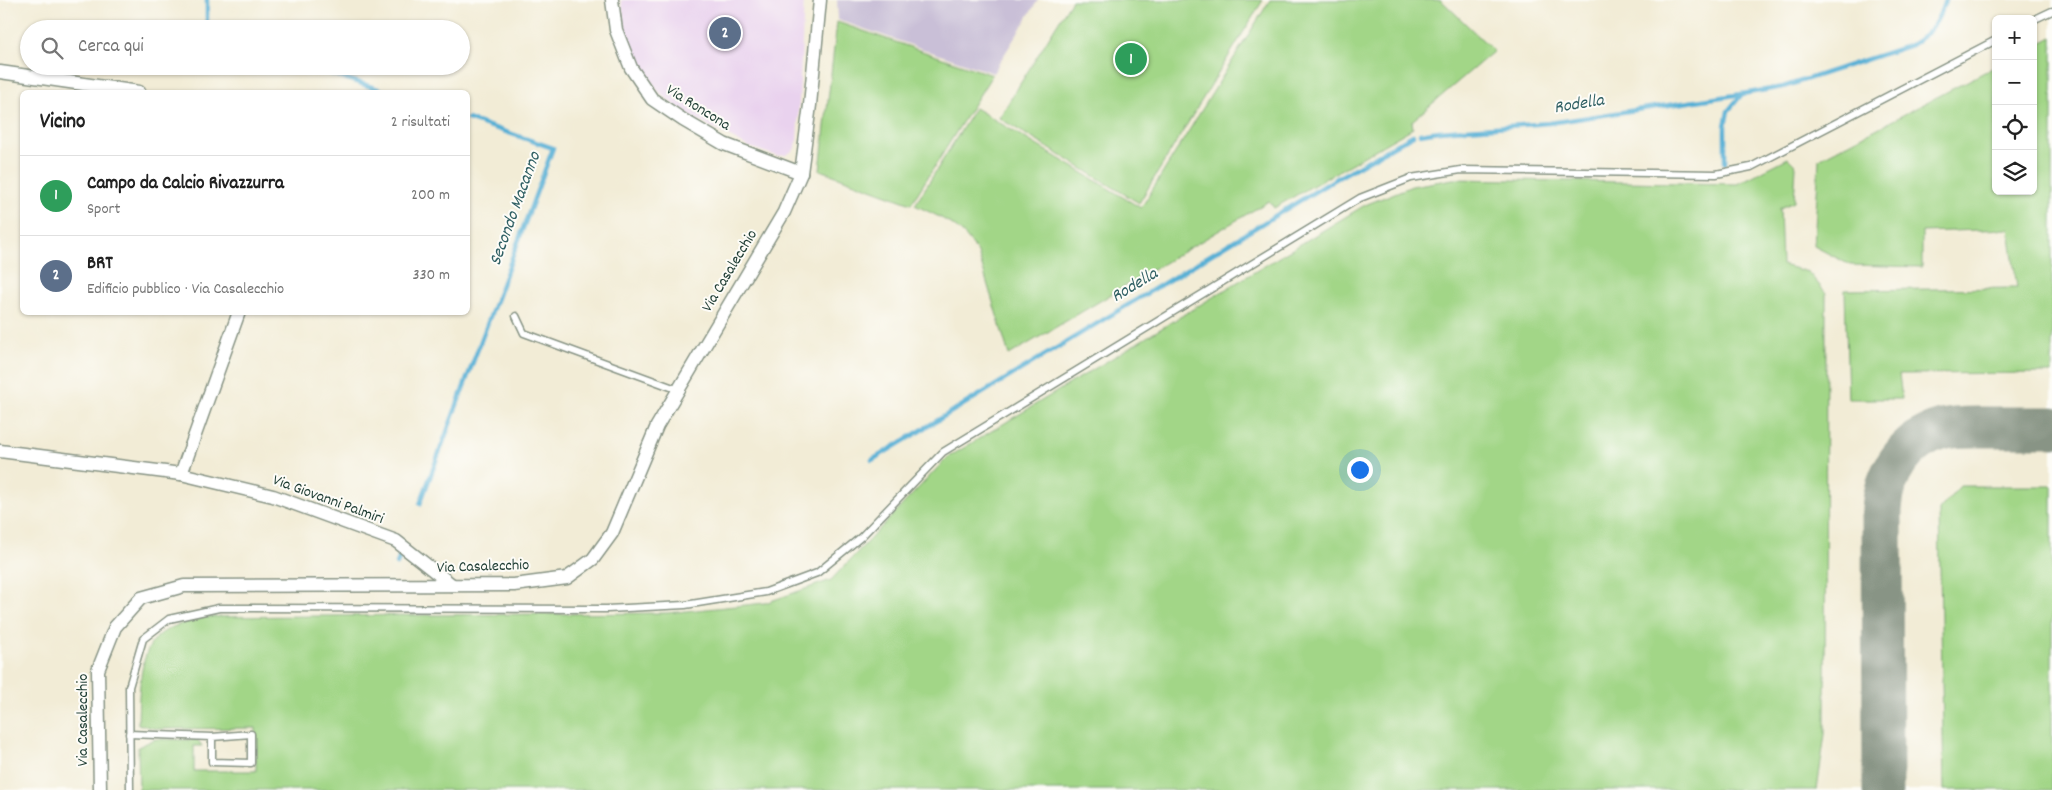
<!DOCTYPE html>
<html lang="it">
<meta charset="utf-8">
<style>
body{margin:0;font-family:Dekko,sans-serif;background:#f6f6f6;color:#222}
.controls{position:absolute;right:15px;top:15px;display:grid;overflow:hidden;border-radius:8px;box-shadow:0 1px 4px #0004}
.controls button{width:45px;height:45px;display:grid;place-items:center;padding:0;border:0;border-bottom:1px solid #e0e0e0;background:#fff;color:#222;font:25px sans-serif}
.you{position:absolute;left:1359px;top:469px;width:18px;height:18px;margin:-12px;border:4px solid #fff;border-radius:50%;background:#1a73e8;box-shadow:0 0 0 8px #1a73e833}
.badge{display:grid;place-items:center;width:32px;height:32px;border-radius:50%;background:#2563eb;color:#fff;font-size:16px;font-weight:700}
.pin{position:absolute;translate:-50% -50%;border:2px solid #fff;box-shadow:0 1px 5px #0006}
.list{margin:0;padding:0;list-style:none}
h2{display:flex;justify-content:space-between;align-items:center;height:65px;margin:0;padding:0 20px;font-size:21px}
h2 small{font-size:16px;font-weight:400;color:#767676}
.list li{display:grid;grid-template-columns:32px 1fr auto;gap:15px;align-items:center;box-sizing:border-box;height:80px;padding:0 20px;border-top:1px solid #e0e0e0}
.list b{display:block;font-size:19px;white-space:nowrap}
.list p{margin:0;font-size:16px;white-space:nowrap;color:#767676}
.list em{font-size:16px;font-style:normal;color:#767676}
.icon{flex:none;width:28px;height:28px;fill:none;stroke:currentColor;stroke-width:2;stroke-linecap:round;stroke-linejoin:round}
.map{position:relative;flex:none;width:2052px;height:790px;overflow:hidden}
.search{position:absolute;background:#fff;box-shadow:0 1px 4px #0004;left:20px;top:20px;width:450px;height:55px;display:flex;align-items:center;gap:12px;box-sizing:border-box;padding:0 18px;border-radius:28px;color:#767676;font-size:19px}
.panel{position:absolute;background:#fff;box-shadow:0 1px 4px #0004;left:20px;top:90px;width:450px;height:225px;border-radius:8px}
.map>svg:first-child{display:block}
</style>
<div class="map">
<svg width="2052" height="790" viewBox="0 0 2052 790">
<rect width="100%" height="100%" fill="#fdfcf7"/>
<filter id="ink" filterUnits="userSpaceOnUse"><feTurbulence type="fractalNoise" baseFrequency=".02" numOctaves="2"/><feDisplacementMap in="SourceGraphic" scale="10" xChannelSelector="R" yChannelSelector="G"/><feConvolveMatrix kernelMatrix="1 2 1 2 8 2 1 2 1" color-interpolation-filters="sRGB"/></filter>
<filter id="wash" filterUnits="userSpaceOnUse"><feTurbulence type="fractalNoise" baseFrequency=".0096" numOctaves="4" result="noise"/><feDisplacementMap in="SourceGraphic" scale="20" xChannelSelector="R" yChannelSelector="G"/><feGaussianBlur stdDeviation="1.12" result="paint"/><feColorMatrix in="noise" values="0 0 0 0 0 0 0 0 0 0 0 0 0 0 0 0 0 1.4 0 .05"/><feComposite in="paint" operator="in"/></filter>
<g filter="url(#wash)">
<rect width="100%" height="100%" fill="#f2ecd6"/>
<path fill="#e9d2ee" d="M 621,0 L 804,0 L 797,142 L 794,150 L 786,155 L 777,156 L 749,147 L 684,113 L 658,91 L 640,63 L 625,27 Z"/>
<path fill="#c9bfd7" d="M 837,0 L 1038,0 L 993,73 L 838,20 Z"/>
<g fill="#a2d687" stroke="#608a5e">
<path d="M 1072,0 L 1263,0 L 1139,203 L 999,118 Z"/>
<path d="M 1270,0 L 1441,0 L 1494,51 L 1412,121 L 1413,128 L 1274,208 L 1269,201 L 1009,355 L 978,253 C 960,224 943,219 915,205 L 975,108 L 1141,208 Z"/>
<path d="M 837,22 L 992,75 L 911,204 L 820,170 Z"/>
<path d="M 2052,37 L 2052,373 L 1899,374 L 1902,399 L 1848,399 L 1845,290 L 2017,288 L 2009,229 L 1922,232 L 1922,267 L 1850,265 L 1814,246 L 1819,159 L 1996,66 L 1996,191 L 2033,191 L 2033,47 Z"/>
<path d="M 1788,158 L 1796,166 L 1794,202 L 1780,208 L 1782,265 L 1808,272 L 1826,293 L 1825,734 L 1817,790 L 139,790 L 138,747 L 155,739 L 198,740 L 202,746 L 194,746 L 194,771 L 256,771 L 256,728 L 157,729 L 138,724 C 139,700 138,654 157,637 C 170,625 189,622 205,617 L 667,613 L 765,603 L 831,580 L 947,458 L 1365,205 L 1412,186 L 1453,179 L 1737,184 Z"/>
<path d="M 1960,486 L 2052,486 L 2052,790 L 1944,790 L 1939,510 Z"/>
</g>
<g fill="none" stroke-linecap="round" stroke-linejoin="round">
<g stroke="#58b0d5" stroke-width="4.5">
<path d="M 207,29 L 207,0"/>
<path d="M 308,66 L 387,92"/>
<path d="M 1420,134 L 1439,131 L 1550,123 L 1742,94"/>
<path d="M 1725,163 L 1725,126 L 1728,111 L 1742,94 L 1783,87 L 1911,45 C 1931,32 1938,23 1945,0"/>
<path d="M 872,460 L 1334,180 L 1413,135"/>
<path d="M 420,504 L 553,148 L 468,119"/>
<path d="M 397,564 L 401,552"/>
</g>
<path stroke="#889485" stroke-width="41" d="M 1883,790 L 1882,510 C 1884,474 1905,440 1942,430 C 1956,426 1972,427 1987,427 C 2009,427 2030,427 2052,427"/>
</g>
</g>
<g filter="url(#ink)">
<g fill="none" stroke-linecap="round" stroke-linejoin="round">
<defs>
<g id="lane">
<path d="M 2033,20 L 2052,11"/>
<path d="M 516,316 L 524,333 L 679,390"/>
<path d="M 129,734 L 212,737 L 212,762 L 251,763 L 251,734 L 212,737"/>
<path d="M 130,790 L 129,687 L 143,639 L 169,619 L 219,608 L 607,609 L 685,605 L 766,592 L 817,573 L 861,537 L 943,452 L 1360,198 L 1411,178 L 1461,170 L 1716,174 L 1751,167 L 1996,40"/>
</g>
<g id="street">
<path d="M 612,0 L 616,30 L 631,68 L 652,99 L 683,120 L 724,144 L 801,173"/>
<path d="M 0,72 L 139,92"/>
<path d="M 0,451 L 181,474 L 273,496 L 396,541 L 452,585"/>
<path d="M 181,474 L 239,312"/>
<path d="M 100,790 L 98,670 L 115,627 L 141,598 L 184,586 L 514,585 L 567,578 L 593,559 L 612,533 L 657,426 L 784,212 L 801,173 L 810,105 L 820,0"/>
</g>
</defs>
<use href="#lane" stroke="#889485" stroke-width="9"/>
<use href="#street" stroke="#889485" stroke-width="15"/>
<use href="#lane" stroke="#fff" stroke-width="6"/>
<use href="#street" stroke="#fff" stroke-width="12"/>
</g>
</g>
<g text-anchor="middle" dominant-baseline="central" stroke-width="4" stroke-linejoin="round" paint-order="stroke">
<g font-size="16" fill="#1f3d34" stroke="#fdfcf7">
<text transform="translate(698 108) rotate(32)">Via Roncona</text>
<text transform="translate(730 271) rotate(-59)">Via Casalecchio</text>
<text transform="translate(328 500) rotate(20)">Via Giovanni Palmiri</text>
<text transform="translate(483 567) rotate(-2)">Via Casalecchio</text>
<text transform="translate(83 720) rotate(-90)">Via Casalecchio</text>
</g>
<g font-size="18" font-style="italic" fill="#306064" stroke="#fdfcf7">
<text transform="translate(1579 105) rotate(-9)">Rodella</text>
<text transform="translate(516 209) rotate(-70)">Secondo Macanno</text>
<text transform="translate(1135 286) rotate(-31)">Rodella</text>
</g>
</g>
</svg>
<div class="controls">
<button>+</button>
<button>−</button>
<button><svg class="icon" aria-label="locate" viewBox="0 0 24 24"><circle cx="12" cy="12" r="6"/><path d="M12 2v4M12 18v4M2 12h4M18 12h4"/></svg></button>
<button><svg class="icon" aria-label="layers" viewBox="0 0 24 24"><path d="M12 4l9 5-9 5-9-5zM3 14l9 5 9-5"/></svg></button>
</div>
<div class="you"></div>
<div class="pin badge" style="left:1131px;top:59px;background:#2e9e5b">1</div>
<div class="pin badge" style="left:725px;top:33px;background:#5c6f8a">2</div>
<div class="search"><svg class="icon" aria-label="search" viewBox="0 0 24 24"><circle cx="10" cy="10" r="6"/><path d="M15 15l6 6"/></svg>Cerca qui</div>
<section class="panel">
<h2>Vicino<small>2 risultati</small></h2>
<ul class="list">
<li><span class="badge" style="background:#2e9e5b">1</span><div><b>Campo da Calcio Rivazzurra</b><p>Sport</p></div><em>200 m</em></li>
<li><span class="badge" style="background:#5c6f8a">2</span><div><b>BRT</b><p>Edificio pubblico · Via Casalecchio</p></div><em>330 m</em></li>
</ul>
</section>
</div>
